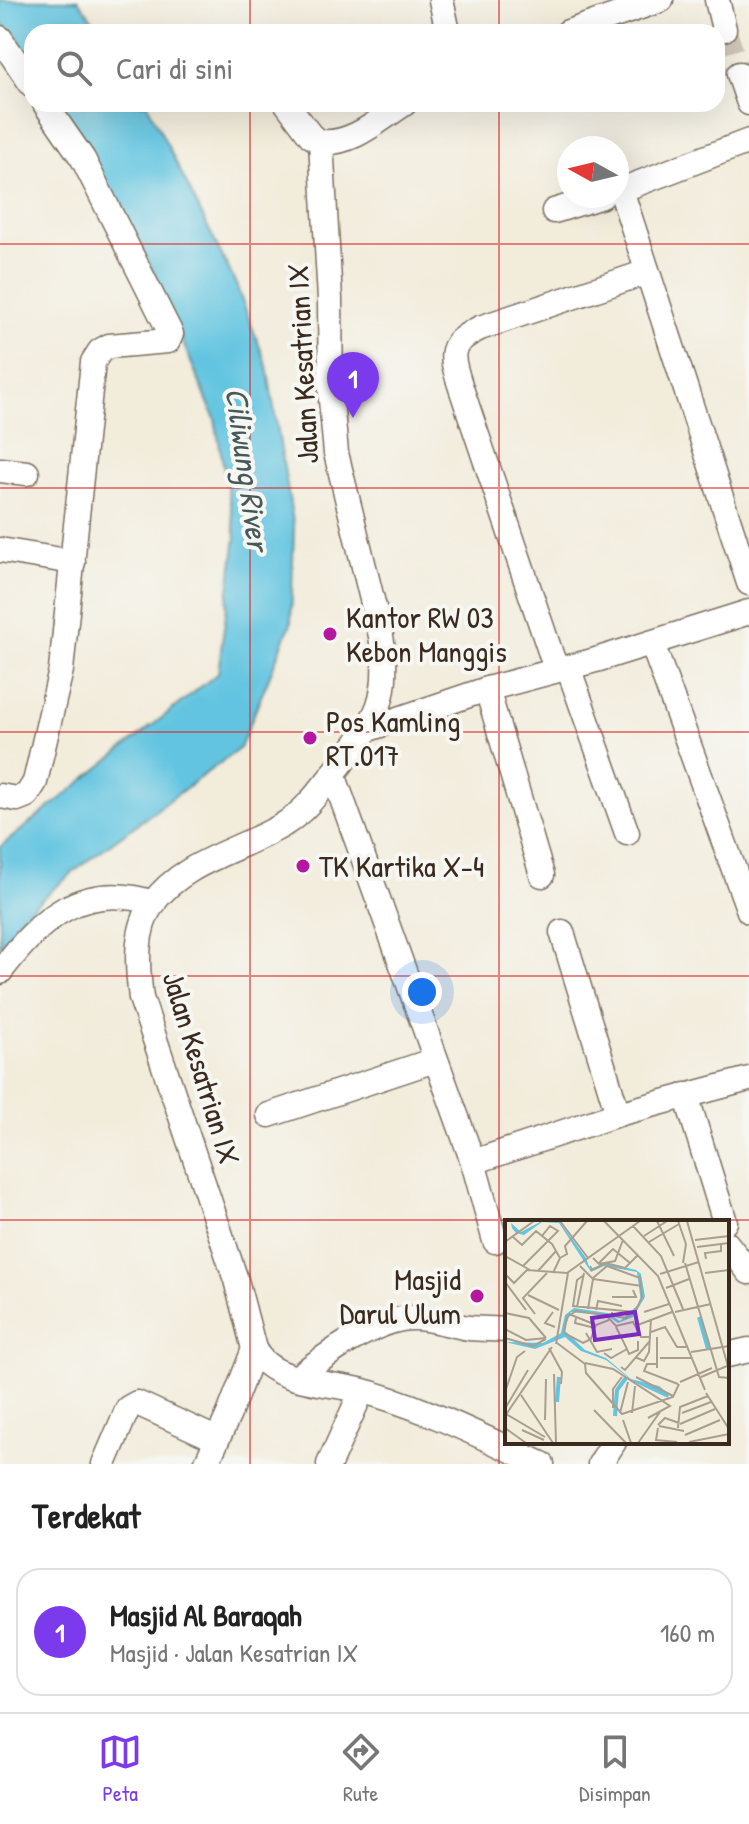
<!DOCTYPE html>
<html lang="id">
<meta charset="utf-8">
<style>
body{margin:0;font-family:"Patrick Hand",sans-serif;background:#f6f6f6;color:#222}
.compass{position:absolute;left:557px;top:136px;width:72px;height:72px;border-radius:50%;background:#fff;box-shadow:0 8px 32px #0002;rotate:278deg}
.you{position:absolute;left:422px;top:992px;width:28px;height:28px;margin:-20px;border:6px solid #fff;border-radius:50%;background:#1a73e8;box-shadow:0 0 0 12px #1a73e833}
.badge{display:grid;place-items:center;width:52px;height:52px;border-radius:50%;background:#7c3aed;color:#fff;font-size:26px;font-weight:700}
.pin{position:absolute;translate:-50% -66px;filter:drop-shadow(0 2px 4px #0008)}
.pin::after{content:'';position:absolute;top:42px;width:28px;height:24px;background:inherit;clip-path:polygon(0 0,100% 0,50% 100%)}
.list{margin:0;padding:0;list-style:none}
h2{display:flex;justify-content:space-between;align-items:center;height:104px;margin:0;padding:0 32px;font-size:34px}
h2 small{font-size:26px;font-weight:400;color:#767676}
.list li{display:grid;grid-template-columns:52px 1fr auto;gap:24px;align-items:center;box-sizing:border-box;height:128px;margin:0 16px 16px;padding:0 16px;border:2px solid #e0e0e0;border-radius:24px}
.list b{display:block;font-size:30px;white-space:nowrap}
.list p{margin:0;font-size:26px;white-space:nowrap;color:#767676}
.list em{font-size:26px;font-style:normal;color:#767676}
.icon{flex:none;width:44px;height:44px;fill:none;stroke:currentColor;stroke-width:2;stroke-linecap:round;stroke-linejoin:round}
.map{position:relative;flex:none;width:749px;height:1464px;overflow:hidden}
.search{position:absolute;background:#fff;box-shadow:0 8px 32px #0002;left:24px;right:24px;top:24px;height:88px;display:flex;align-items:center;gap:20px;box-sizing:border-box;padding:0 28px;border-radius:24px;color:#767676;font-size:30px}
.sheet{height:248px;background:#fff}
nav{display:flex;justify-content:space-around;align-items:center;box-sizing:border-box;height:112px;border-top:2px solid #e0e0e0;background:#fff;font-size:22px;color:#767676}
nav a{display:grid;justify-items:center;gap:4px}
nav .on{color:#7c3aed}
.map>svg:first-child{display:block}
</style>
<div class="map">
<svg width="749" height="1464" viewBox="0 0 749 1464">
<rect width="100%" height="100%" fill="#f6f6f2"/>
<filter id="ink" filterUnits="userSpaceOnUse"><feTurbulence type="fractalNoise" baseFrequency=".0125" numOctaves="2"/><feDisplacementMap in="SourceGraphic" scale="16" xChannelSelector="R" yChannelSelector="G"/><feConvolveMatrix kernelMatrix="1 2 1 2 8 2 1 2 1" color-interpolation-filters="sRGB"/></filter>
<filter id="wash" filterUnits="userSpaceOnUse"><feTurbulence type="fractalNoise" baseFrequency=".006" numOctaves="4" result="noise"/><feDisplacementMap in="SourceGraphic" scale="32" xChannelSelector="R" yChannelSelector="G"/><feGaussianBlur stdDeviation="1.8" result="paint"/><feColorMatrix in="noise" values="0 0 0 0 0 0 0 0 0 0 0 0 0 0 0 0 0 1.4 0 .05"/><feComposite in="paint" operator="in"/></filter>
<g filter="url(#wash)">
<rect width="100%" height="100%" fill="#f2ecdb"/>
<g fill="#62c4e0" stroke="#4e777f" stroke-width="2">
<path d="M 0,0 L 78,0 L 102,32 L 32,32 L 32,67 L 0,20 Z"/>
<path d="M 56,104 L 147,104 L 235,282 L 267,366 L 294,528 L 291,623 L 240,748 L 87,861 L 21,916 L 0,946 L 0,847 L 218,673 L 236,537 L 215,419 L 150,264 Z"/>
</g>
</g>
<g filter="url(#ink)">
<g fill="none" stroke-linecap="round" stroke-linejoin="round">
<path stroke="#cdc5b5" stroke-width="24" stroke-dasharray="24 12" stroke-linecap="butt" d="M 724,29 L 739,74"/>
<defs>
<g id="street">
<path d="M 441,0 L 448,32"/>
<path d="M 717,0 L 724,29"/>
<path d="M 568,32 L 661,0"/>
<path d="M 0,38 L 32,85"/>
<path d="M 739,74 L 749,103"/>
<path d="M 287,104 L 311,136 L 321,142"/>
<path d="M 404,104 C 379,120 352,145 321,142 L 330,299 L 331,400 L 336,453 L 381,636 C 393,704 373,722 334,773 C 318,793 305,811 283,825 C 241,850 182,862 153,903 C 134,930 137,967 141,998 L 236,1280 L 254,1349 C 272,1383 325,1382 359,1390 C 423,1406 483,1438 542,1464"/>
<path d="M 749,141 L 621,190 L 749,583"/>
<path d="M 554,211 L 602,196"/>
<path d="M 0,470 L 27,473"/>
<path d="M 0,550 L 73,562"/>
<path d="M 652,643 L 749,911"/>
<path d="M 568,667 L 627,833"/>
<path d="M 556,669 L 461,388 C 451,356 445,345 480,328 L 647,272"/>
<path d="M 487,689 L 542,875"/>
<path d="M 369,729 L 487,689 L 596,660 L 749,612"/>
<path d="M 333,774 L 473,1162 L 495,1241"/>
<path d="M 0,796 L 17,799 L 27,795 L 35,782 L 61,670 L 93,362 L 100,351 L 109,346 L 168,341 L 171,334 L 83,159 L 45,104"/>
<path d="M 562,932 L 618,1114"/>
<path d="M 0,972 C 41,918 82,880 154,903"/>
<path d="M 686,1095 L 725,1222"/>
<path d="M 269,1115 L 435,1060"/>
<path d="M 473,1162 L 618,1114 L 749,1079"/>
<path d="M 727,1244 L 749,1272"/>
<path d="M 727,1355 L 749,1350"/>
<path d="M 296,1378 C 325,1356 376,1318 413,1318 C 432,1318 450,1325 469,1328 C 482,1329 494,1329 507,1330"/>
<path d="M 104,1464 L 128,1408 L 137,1403 L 216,1439"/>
<path d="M 206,1464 L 229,1414 L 254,1349"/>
<path d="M 329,1464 L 362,1391"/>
<path d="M 600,1464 L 614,1442"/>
</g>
</defs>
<use href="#street" stroke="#7b6e60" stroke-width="27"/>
<use href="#street" stroke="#fff" stroke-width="24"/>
</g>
</g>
<path fill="none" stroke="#d62828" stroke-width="2" stroke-opacity="0.55" d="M 250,0 L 250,32M 499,0 L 499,32M 250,104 L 250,1464M 499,104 L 499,1464M 0,244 L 749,244M 0,488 L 749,488M 0,732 L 749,732M 0,976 L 749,976M 0,1220 L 749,1220"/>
<g fill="#b5179e" stroke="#f6f6f2" stroke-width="3">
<circle cx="330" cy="634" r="8"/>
<circle cx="310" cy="738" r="8"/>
<circle cx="303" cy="866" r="8"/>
<circle cx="477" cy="1296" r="8"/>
</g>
<g text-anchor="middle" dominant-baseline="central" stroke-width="8" stroke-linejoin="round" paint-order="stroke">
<g font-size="30" fill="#3b2a1e" stroke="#f6f6f2">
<text transform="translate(302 364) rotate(-93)">Jalan Kesatrian IX</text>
<text transform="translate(202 1068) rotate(73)">Jalan Kesatrian IX</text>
</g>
<g font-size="30" fill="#3b2a1e" stroke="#f6f6f2" text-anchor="start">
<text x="346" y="617">Kantor RW 03<tspan x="346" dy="34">Kebon Manggis</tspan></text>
<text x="326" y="721">Pos Kamling<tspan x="326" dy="34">RT.017</tspan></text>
<text x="319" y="866">TK Kartika X-4</text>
<text x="461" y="1279" text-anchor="end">Masjid<tspan x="461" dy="34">Darul Ulum</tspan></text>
</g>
<g font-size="32" font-style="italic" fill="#475858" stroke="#f6f6f2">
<text transform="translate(248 469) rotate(82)">Ciliwung River</text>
</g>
</g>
<g transform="translate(505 1220)">
<rect width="224" height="224" fill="#f2ecdb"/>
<path d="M 37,1 L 54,1 L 81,38 L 85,49 L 101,43 L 131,50 L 136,54 L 140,77 L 128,97 L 113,103 L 103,96 L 66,92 L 59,110 L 80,130 L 101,138 L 126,159 L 154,166 L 164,174 L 163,178 L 129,162 L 101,140 L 76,131 L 60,117 L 30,129 L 0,122 L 38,123 L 56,113 L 60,95 L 69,88 L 102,93 L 115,101 L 136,82 L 132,52 L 99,46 L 86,52 L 54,3 L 37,2 L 19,15 L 11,13 L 7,8 L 6,3 L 16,12 Z" fill="#62c4e0"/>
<path fill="none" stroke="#62c4e0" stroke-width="4" d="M 194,97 L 203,129M 52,182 L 54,157M 110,196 L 112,170 L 121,158"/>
<path fill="none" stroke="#a99e8f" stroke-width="2" d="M 55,1 L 83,38M 99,1 L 153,56 L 200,170M 152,1 L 169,36M 173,1 L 181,24 L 178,43M 182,1 L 224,150M 128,6 L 156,36 L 178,89M 139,16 L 162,1M 8,17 L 17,25 L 31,11 L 47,24 L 55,38 L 48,53M 190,20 L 224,16M 0,22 L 29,1M 144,22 L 174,4M 192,27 L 224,23M 0,36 L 25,50M 55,38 L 62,34 L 60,26 L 82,1M 88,38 L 94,44 L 110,41 L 118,20M 201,39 L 200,33 L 216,31 L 216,23M 94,43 L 108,29 L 125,43M 180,43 L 214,157 L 224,158M 18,46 L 53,11 L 45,6 L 37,16M 75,46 L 88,59 L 83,89M 85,46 L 87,50 L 101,43 L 120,48 L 133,35M 33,51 L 51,31M 200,53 L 224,50M 0,54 L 9,63 L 22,50 L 62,53 L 135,1M 155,54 L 194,42M 79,55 L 72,60 L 68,86 L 130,92M 88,58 L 102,46 L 135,58 L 137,77 L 131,90 L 121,98 L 107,96 L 107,92M 88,59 L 137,66M 0,62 L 21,90M 161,68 L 184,59M 23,75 L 54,90M 107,77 L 131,77 L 128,70M 72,87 L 79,53M 91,90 L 93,81 L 117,86M 48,92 L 40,103 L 50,107M 139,92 L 164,84M 170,92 L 206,84M 0,93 L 24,98 L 41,118M 30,94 L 18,78 L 42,53M 64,94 L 91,105M 71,98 L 70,103 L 90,108M 130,106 L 167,92M 111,107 L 122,129M 0,109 L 21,120 L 41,118M 146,112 L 160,107 L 172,127 L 181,127M 59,113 L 62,97 L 71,91 L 101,95 L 111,106 L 128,102 L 136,117 L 145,117M 59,113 L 78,123 L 84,120M 81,113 L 92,132 L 107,129M 0,118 L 28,126 L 41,119M 85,121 L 91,105 L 104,100M 52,123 L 80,144 L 81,153 L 117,194 L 168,177 L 174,164M 51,124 L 63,53M 44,128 L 57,152 L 56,164M 122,129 L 124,134 L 133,130 L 133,121M 186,132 L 224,126M 99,133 L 106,138 L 122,129M 130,137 L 139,141 L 144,132 L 146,99M 155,138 L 186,138M 80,143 L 108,149 L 165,186 L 143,198M 152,144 L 142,144 L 139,151 L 173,164M 116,147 L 120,150 L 144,122M 152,148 L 152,117M 49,154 L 51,223M 131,157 L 168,176M 196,157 L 222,146M 175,162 L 207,148M 0,172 L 12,137 L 20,131M 201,173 L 224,209M 16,175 L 48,223M 1,187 L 23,150M 108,188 L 108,169 L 117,157M 89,190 L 121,223M 115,193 L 123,162M 127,193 L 130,166M 177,193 L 206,182M 1,194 L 40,217M 0,196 L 47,127M 40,200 L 41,159M 118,200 L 126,223M 175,204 L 210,189M 153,205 L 160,198 L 174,203M 154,206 L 179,211M 0,208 L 21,223M 153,208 L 151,220 L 172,222M 173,208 L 175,187 L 203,176M 17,210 L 39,220M 180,215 L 215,200M 184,222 L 224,214M 133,223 L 155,192"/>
<path fill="#7b2cbf" fill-opacity="0.15" stroke="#7b2cbf" stroke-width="4" d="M 130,92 L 134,114 L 90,120 L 87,98 Z"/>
<rect width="224" height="224" fill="none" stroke="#3b2a1e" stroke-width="4"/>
</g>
</svg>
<svg class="compass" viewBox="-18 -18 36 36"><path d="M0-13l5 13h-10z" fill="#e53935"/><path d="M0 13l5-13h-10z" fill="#767676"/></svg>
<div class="you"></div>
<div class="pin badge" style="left:353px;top:418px">1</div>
<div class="search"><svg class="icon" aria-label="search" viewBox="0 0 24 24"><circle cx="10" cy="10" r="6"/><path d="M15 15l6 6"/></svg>Cari di sini</div>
</div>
<section class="sheet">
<h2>Terdekat<small></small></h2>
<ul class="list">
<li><span class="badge">1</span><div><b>Masjid Al Baraqah</b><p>Masjid · Jalan Kesatrian IX</p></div><em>160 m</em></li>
</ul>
</section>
<nav>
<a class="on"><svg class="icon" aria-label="map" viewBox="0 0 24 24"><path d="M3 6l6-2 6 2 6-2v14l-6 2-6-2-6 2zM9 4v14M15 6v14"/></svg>Peta</a>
<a><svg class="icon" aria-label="directions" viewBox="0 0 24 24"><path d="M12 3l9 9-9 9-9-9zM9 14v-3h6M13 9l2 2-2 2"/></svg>Rute</a>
<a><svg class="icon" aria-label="saved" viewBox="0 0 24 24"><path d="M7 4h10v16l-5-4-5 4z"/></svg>Disimpan</a>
</nav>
